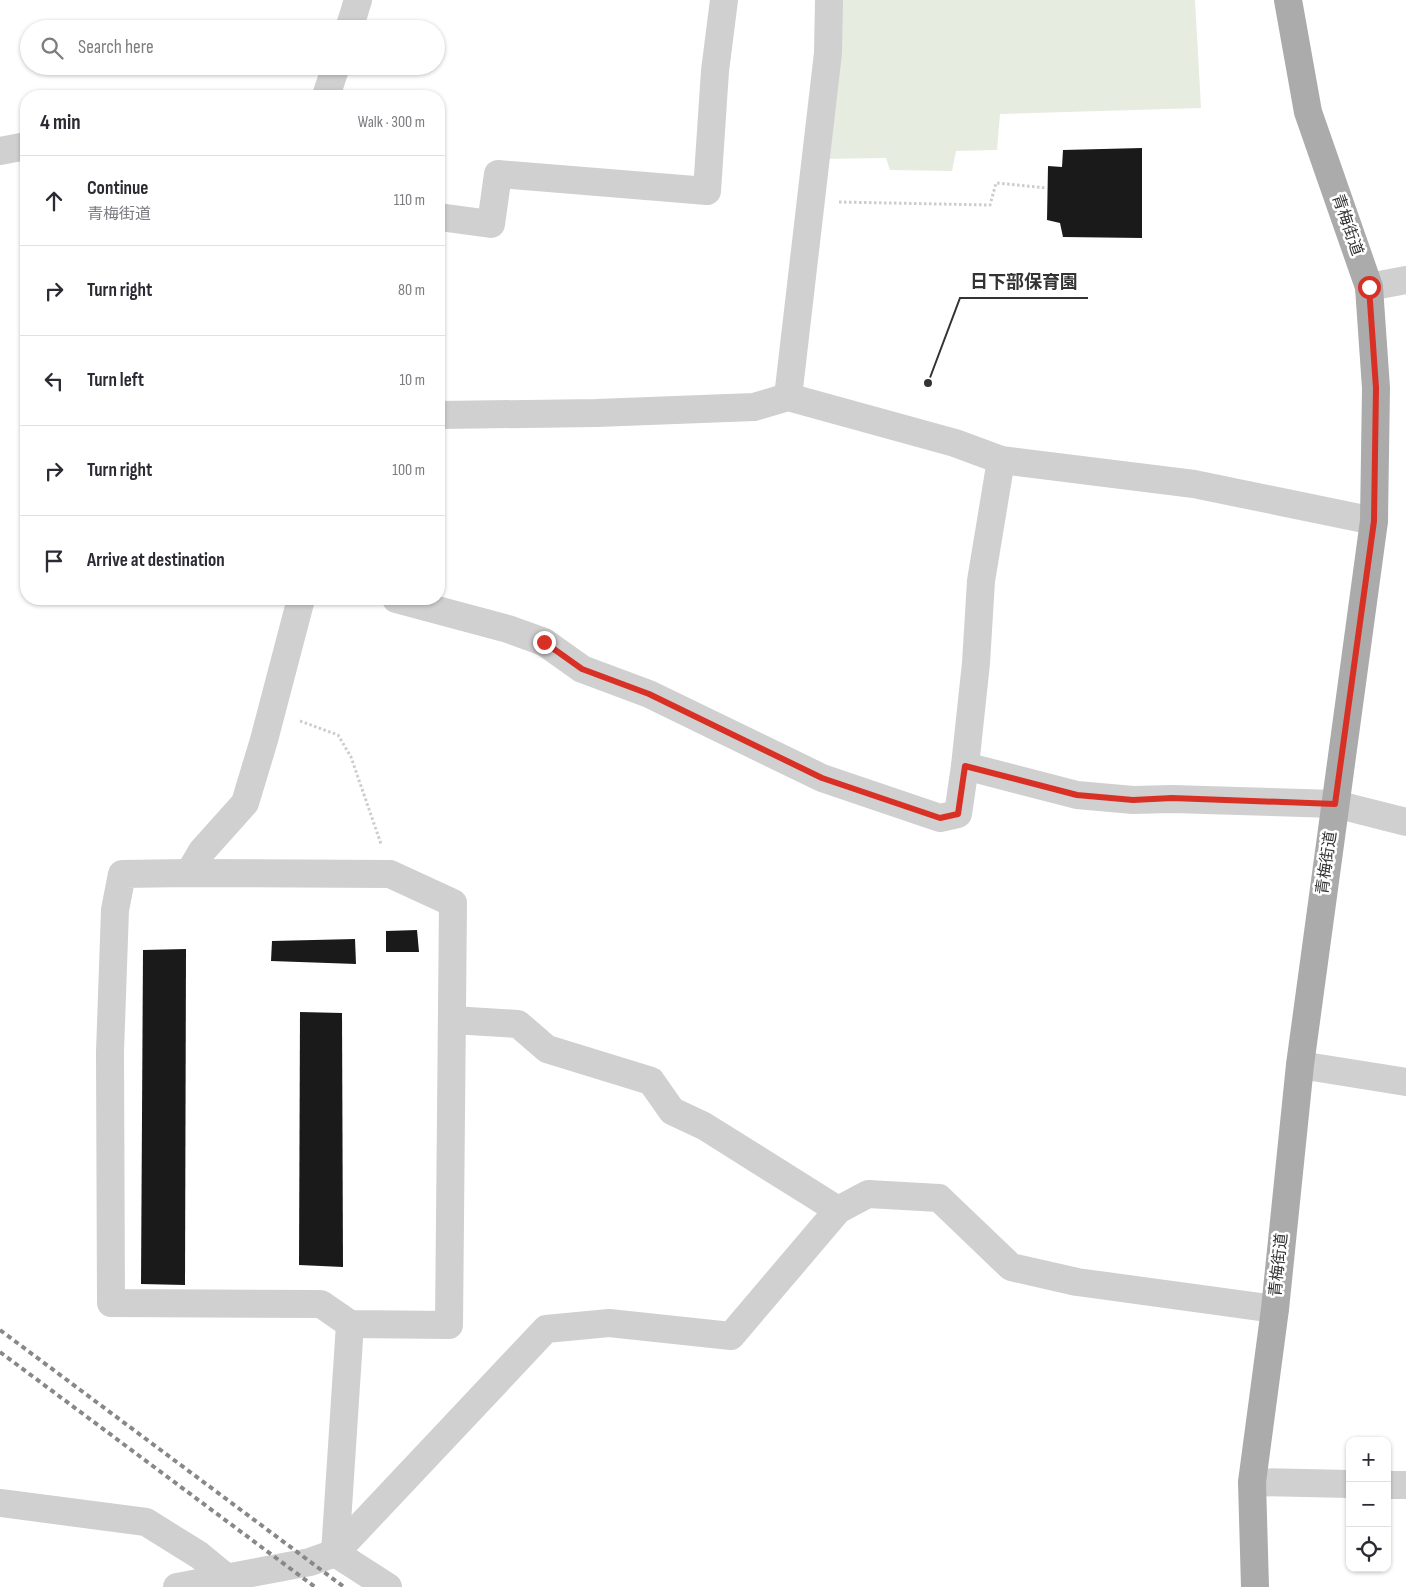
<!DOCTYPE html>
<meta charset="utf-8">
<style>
body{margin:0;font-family:"Sofia Sans Condensed","Noto Sans JP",sans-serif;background:#f2f2f3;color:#2b2b33}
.controls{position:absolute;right:15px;bottom:15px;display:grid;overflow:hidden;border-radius:10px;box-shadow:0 1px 4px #0004}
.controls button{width:45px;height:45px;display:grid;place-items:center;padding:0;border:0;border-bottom:1px solid #e1e1e2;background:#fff;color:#2b2b33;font:25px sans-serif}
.stop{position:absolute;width:15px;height:15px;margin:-11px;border:4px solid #d93025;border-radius:50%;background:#fff}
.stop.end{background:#d93025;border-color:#fff;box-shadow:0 1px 5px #0008}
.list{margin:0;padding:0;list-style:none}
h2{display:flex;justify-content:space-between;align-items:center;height:65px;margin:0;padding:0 20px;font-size:21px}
h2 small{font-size:16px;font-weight:400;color:#7c7c81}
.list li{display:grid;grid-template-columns:32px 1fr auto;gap:15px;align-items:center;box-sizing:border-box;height:90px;padding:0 20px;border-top:1px solid #e1e1e2}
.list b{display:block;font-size:19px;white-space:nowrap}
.list p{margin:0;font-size:16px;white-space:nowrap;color:#7c7c81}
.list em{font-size:16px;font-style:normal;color:#7c7c81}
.icon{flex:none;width:28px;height:28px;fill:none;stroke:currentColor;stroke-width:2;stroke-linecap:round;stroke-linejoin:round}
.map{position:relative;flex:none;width:1406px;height:1587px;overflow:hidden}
.search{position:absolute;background:#fff;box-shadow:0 1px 4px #0004;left:20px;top:20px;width:425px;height:55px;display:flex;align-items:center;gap:12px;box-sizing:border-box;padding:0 18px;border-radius:28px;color:#7c7c81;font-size:19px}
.panel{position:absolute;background:#fff;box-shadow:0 1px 4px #0004;left:20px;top:90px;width:425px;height:515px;border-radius:20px}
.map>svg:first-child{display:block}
</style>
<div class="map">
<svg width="1406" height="1587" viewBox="0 0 1406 1587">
<rect width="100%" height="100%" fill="#fff"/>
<path fill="#e6ecdf" d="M 827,0 L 1195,0 L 1201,108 L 1000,114 L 997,150 L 956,151 L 952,171 L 890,170 L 886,158 L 816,159 Z"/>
<g fill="#1a1a1a">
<path d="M 1142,148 L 1142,238 L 1063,237 L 1060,223 L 1047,220 L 1048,166 L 1062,167 L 1063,150 Z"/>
<path d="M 417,930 L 419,952 L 386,952 L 386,931 Z"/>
<path d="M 355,939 L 356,964 L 271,961 L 272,941 Z"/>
<path d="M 186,949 L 185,1285 L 141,1284 L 143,950 Z"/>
<path d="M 300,1012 L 342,1013 L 343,1267 L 299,1265 Z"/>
</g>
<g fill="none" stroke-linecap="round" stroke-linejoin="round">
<g stroke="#cdcdcd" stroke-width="3" stroke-dasharray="2.5 2.5" stroke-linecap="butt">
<path d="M 839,202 L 990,205 L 996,183 L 1047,188"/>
<path d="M 300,721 L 338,735 L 351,757 L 381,844"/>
</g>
<g stroke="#d0d0d0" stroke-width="28">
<path d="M 349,29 L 358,0"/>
<path d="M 326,96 L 336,66"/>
<path d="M 0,151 L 26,146"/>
<path d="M 439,217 L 491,224 L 498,174 L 707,191 L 715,71 L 724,0"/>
<path d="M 1369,287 L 1406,280"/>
<path d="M 788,397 L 828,53 L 829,0"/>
<path d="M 439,415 L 597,413 L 754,407 L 788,397 L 955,443 L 1001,460 L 1194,484 L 1374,521"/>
<path d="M 396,599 L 508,629 L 544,642 L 582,669 L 649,694 L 822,778 L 940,818 L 958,814 L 965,766 L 976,663 L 981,581 L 1001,460"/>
<path d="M 965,766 L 1077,795 L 1133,800 L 1172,799 L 1335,804 L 1406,822"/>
<path d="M 189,873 L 390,874 L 453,903 L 449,1325 L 350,1324 L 321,1304 L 111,1303 L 110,1052 L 115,910 L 122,874 Z"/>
<path d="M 189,873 L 202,851 L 245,803 L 264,740 L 301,599"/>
<path d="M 452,1020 L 518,1024 L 547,1049 L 651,1081 L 672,1111 L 704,1126 L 838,1210"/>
<path d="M 1300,1065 L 1406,1082"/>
<path d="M 1252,1482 L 1350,1484"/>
<path d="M 1387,1485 L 1406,1485"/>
<path d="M 0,1503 L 146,1522 L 199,1555 L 227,1578"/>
<path d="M 335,1553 L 350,1324"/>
<path d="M 335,1553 L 388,1587"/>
<path d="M 177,1587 L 310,1562 L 335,1553 L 546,1329 L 609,1323 L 731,1336 L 838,1210 L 868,1194 L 939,1198 L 1011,1267 L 1077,1282 L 1275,1309"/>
</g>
<path stroke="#ababab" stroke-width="28" d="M 1255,1587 L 1252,1482 L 1275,1309 L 1300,1065 L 1374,521 L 1376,388 L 1369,287 L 1308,112 L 1288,0"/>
<g stroke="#888" stroke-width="4" stroke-dasharray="5 4" stroke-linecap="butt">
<path d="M 0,1330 L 344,1587"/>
<path d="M 0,1352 L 315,1587"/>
</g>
</g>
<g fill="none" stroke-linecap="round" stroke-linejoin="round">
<path stroke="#d93025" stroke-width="6" d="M 544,642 L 582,669 L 649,694 L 822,778 L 940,818 L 958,814 L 965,766 L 1077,795 L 1133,800 L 1172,798 L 1335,804 L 1374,521 L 1376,388 L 1369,287"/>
</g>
<g text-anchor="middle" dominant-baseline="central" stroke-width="5" stroke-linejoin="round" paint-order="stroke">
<g font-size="16" fill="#333" stroke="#fff">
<text transform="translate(1347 225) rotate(71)">青梅街道</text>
<text transform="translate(1327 863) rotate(-82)">青梅街道</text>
<text transform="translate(1279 1265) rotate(-84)">青梅街道</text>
</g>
</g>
<path fill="none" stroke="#333" stroke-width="2" d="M928 383L960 298H1088"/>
<circle fill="#333" stroke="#fff" stroke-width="2" cx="928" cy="383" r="5"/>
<g font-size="18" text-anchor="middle" font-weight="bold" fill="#333" stroke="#fff" stroke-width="5" stroke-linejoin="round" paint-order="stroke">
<text x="1024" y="288">日下部保育園</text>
</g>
</svg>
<div class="controls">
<button>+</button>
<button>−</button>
<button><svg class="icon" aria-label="locate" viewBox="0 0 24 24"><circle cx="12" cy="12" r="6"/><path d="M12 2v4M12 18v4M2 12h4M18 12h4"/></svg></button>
</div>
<div class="stop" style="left:1369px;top:287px"></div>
<div class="stop end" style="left:544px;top:642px"></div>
<div class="search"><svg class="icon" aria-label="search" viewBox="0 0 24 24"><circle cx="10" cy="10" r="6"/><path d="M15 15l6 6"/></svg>Search here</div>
<section class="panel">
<h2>4 min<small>Walk · 300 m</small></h2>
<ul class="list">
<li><svg class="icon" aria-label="ahead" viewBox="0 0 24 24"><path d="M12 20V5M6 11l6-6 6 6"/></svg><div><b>Continue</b><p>青梅街道</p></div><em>110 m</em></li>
<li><svg class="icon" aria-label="right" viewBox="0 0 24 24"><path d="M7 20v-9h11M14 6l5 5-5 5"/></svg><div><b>Turn right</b></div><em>80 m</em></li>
<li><svg class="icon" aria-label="left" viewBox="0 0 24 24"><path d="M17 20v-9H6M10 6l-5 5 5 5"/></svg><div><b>Turn left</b></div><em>10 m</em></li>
<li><svg class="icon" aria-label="right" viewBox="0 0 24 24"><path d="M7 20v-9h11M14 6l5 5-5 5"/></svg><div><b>Turn right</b></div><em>100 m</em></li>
<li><svg class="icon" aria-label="arrive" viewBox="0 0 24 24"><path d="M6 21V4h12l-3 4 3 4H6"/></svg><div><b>Arrive at destination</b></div></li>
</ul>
</section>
</div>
